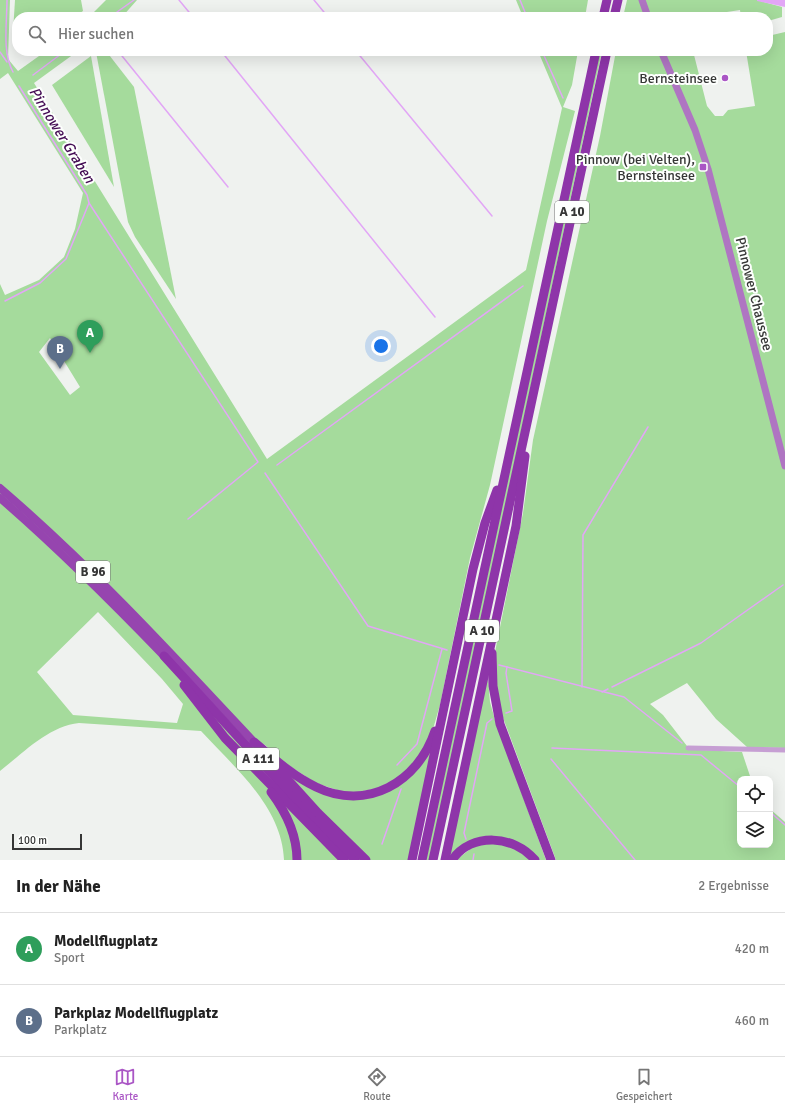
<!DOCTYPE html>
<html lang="de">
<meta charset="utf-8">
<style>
body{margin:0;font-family:Signika,sans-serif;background:#f6f6f6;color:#222}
.controls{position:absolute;right:12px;bottom:12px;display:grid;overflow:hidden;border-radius:8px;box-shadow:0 4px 16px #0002}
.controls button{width:36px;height:36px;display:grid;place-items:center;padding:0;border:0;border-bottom:1px solid #e0e0e0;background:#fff;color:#222;font:20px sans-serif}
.scale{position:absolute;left:12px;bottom:10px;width:70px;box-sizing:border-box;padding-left:4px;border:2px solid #363736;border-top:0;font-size:11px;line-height:14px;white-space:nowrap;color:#363736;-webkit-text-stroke:3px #fdfffd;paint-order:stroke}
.you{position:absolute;left:381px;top:346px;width:14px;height:14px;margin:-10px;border:3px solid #fff;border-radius:50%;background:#1a73e8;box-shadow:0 0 0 6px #1a73e833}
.badge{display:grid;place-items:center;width:26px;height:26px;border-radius:50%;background:#aa56c5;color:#fff;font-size:13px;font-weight:700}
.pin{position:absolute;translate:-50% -33px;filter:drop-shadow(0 1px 2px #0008)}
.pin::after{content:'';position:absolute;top:21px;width:14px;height:12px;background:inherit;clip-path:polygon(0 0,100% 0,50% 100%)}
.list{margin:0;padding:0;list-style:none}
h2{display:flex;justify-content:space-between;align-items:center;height:52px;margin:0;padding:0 16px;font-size:17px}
h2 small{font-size:13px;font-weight:400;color:#767676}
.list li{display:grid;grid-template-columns:26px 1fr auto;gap:12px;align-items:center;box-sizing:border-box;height:72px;padding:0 16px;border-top:1px solid #e0e0e0}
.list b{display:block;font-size:15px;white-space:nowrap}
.list p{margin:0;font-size:13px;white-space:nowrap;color:#767676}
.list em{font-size:13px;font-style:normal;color:#767676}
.icon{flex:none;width:22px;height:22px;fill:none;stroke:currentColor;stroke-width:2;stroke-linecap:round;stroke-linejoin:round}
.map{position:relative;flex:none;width:785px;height:860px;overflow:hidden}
.search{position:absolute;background:#fff;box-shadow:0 4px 16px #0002;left:12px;right:12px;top:12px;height:44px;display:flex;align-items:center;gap:10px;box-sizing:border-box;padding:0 14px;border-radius:16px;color:#767676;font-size:15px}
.sheet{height:196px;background:#fff}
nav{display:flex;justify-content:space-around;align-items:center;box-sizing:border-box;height:56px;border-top:1px solid #e0e0e0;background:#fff;font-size:11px;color:#767676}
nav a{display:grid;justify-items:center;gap:2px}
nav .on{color:#aa56c5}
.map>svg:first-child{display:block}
</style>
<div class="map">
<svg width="785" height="860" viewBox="0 0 785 860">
<rect width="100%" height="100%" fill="#eff2ef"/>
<g fill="#a5db9c" fill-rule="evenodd">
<path d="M 0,0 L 10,0 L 8,59 L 18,71 L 46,51 L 78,51 L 34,83 L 267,459 L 526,270 L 562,108 L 538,51 L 578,51 L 572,85 L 563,107 L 575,111 L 547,221 L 490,485 L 470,558 L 440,705 L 433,729 L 425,749 L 414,765 L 397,779 L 378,788 L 354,793 L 340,791 L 316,783 L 285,763 L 264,744 C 271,753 278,763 286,770 C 323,803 377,809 414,773 C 423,763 429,751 435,739 L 410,860 L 284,860 C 282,807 235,768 201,731 L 79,723 C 49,726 23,753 0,771 L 0,284 L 5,295 L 39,280 L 64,257 L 75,229 L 83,193 L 8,73 L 0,79 ZM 50,338 L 80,387 L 70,395 L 39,352 ZM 98,612 L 162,679 L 183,704 L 177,723 L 73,715 L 37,672 Z"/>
<path d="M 15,0 L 81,0 L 83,11 L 74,17 L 17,17 L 17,33 L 13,32 Z"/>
<path d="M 106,0 L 137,0 L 122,17 L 89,17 Z"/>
<path d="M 516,0 L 588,0 L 585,17 L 523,17 Z"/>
<path d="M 627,0 L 757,0 L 782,7 L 782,17 L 768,21 L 768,17 L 741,17 L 740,10 L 694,17 L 623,17 Z"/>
<path d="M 785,32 L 785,748 L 747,747 L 716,719 L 687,683 L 650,704 L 663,715 L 687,746 L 699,750 L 742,752 L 751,779 L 740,779 L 740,845 L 770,845 L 770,809 L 785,822 L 785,860 L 556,860 L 502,715 L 497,692 L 494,657 L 523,513 L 533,440 L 600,136 L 616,51 L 693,51 L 707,106 L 715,116 L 723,116 L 728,110 L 755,106 L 746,51 L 768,51 L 768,36 Z"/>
<path d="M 98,51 L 106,51 L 134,87 L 176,299 L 135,237 L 128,222 L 96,52 Z"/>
<path d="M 600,51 L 602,51 L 430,860 L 426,860 Z"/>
<path d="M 91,56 L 114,187 L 52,85 Z"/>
<path d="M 487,668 L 490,702 L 495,720 L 546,860 L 539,860 L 493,837 L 449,860 Z"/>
<path d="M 488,843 L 512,846 L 531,860 L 456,860 L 473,847 Z"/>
</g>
<path fill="#e2a6f6" d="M 785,0 L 785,7 L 757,1 L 757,0 Z"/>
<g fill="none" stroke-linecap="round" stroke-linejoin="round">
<g stroke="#e2a6f6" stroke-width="1.5">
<path d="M 7,0 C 7,23 2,52 13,72"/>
<path d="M 179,0 L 193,17"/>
<path d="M 314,0 L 328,17"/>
<path d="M 520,0 L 527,17"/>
<path d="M 110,17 L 134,0"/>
<path d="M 118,51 L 228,187"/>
<path d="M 221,51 L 435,317"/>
<path d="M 356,51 L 492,216"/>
<path d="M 542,51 L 563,98"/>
<path d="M 0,52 L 7,62"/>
<path d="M 33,75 L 65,51"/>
<path d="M 89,203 L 258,462 L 188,519"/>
<path d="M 5,301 L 40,283 L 66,259 L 89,203 L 87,195 L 19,86"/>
<path d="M 277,465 L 523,286"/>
<path d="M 265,473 L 368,626 L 447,650"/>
<path d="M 499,665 L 624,697 L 682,743"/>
<path d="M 582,687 L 583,535 L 648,427"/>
<path d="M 612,687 L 701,643 L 783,585"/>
<path d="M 602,692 L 608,689"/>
<path d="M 506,713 L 512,711 L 506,673 L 507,667"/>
<path d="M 552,748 L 701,755 L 740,787"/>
<path d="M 551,759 L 635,860"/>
<path d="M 397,765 L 417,744 L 442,649"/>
<path d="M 770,812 L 785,825"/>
<path d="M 466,839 L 464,833 L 487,723 L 492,719"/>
<path d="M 382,844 L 401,789"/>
<path d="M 473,860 L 474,854"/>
</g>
<path stroke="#c69fd3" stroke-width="5" d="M 688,748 L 785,750"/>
<g stroke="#af75c2" stroke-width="7">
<path d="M 642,0 L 648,17"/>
<path d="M 661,51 L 695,130 L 708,169 L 785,466"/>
</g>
<g stroke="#9645af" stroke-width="8">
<path d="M 0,488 C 91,566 172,654 254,742"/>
<path d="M 0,498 C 58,548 111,601 164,656"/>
</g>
<g stroke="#8e35a9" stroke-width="9">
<path d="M 603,17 L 607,0"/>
<path d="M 614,17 L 618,0"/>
<path d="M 492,653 L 493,686 L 500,724 L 551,860"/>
<path d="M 164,656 L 294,798 L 355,860"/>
<path d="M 184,685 L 225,738 L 344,860"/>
<path d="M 254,742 C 273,758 293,776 316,787 C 367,812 418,782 435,731"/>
<path d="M 270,760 L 318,813 L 366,860"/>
<path d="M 271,792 C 286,812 297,834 297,860"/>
<path d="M 412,860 L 473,569 L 485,523 L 497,490"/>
<path d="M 422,860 L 596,51"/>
<path d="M 433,860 L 607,51"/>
<path d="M 445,860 L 516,526 L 525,456"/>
<path d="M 452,860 C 472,832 514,835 535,860"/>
</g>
</g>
<g fill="#aa56c5" stroke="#fdfffd" stroke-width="1.5">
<circle cx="725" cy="78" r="4"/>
<rect x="699" y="163" width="8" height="8" rx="2"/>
</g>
<g text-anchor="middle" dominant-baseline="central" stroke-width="4" stroke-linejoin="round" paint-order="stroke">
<g fill="#fdfffd" stroke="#727372" stroke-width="1">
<rect x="555" y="201" width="34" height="22" rx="3"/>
<rect x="76" y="561" width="34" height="22" rx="3"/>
<rect x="465" y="620" width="34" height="22" rx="3"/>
<rect x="237" y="748" width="42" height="22" rx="3"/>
</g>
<g font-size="13" font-weight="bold" fill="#363736">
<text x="572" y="212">A 10</text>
<text x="93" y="572">B 96</text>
<text x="482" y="631">A 10</text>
<text x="258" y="759">A 111</text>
</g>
<g font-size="14" fill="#363736" stroke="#fdfffd" text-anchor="end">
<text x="717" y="78">Bernsteinsee</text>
<text x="695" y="159">Pinnow (bei Velten),<tspan x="695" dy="16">Bernsteinsee</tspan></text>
</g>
<g font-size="14" fill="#363736" stroke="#fdfffd">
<text transform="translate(754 294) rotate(76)">Pinnower Chaussee</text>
</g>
<g font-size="15" font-style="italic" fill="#440c54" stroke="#fdfffd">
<text transform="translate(62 135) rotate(58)">Pinnower Graben</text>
</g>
</g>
</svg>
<div class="controls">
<button><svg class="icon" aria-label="locate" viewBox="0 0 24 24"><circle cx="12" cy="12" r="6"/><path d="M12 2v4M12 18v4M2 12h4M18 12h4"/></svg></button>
<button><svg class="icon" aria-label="layers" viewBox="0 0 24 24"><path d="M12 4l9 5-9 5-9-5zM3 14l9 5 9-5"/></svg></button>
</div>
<div class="scale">100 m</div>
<div class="you"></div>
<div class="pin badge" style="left:90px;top:353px;background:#2e9e5b">A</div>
<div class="pin badge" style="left:60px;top:369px;background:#5c6f8a">B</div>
<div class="search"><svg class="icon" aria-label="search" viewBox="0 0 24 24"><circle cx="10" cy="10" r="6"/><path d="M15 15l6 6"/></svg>Hier suchen</div>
</div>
<section class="sheet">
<h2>In der Nähe<small>2 Ergebnisse</small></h2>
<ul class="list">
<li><span class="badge" style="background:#2e9e5b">A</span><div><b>Modellflugplatz</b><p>Sport</p></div><em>420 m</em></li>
<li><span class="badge" style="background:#5c6f8a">B</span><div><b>Parkplaz Modellflugplatz</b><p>Parkplatz</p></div><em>460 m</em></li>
</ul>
</section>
<nav>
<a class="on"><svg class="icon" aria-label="map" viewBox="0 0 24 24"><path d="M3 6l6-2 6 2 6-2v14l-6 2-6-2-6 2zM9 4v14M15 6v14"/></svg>Karte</a>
<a><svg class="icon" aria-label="directions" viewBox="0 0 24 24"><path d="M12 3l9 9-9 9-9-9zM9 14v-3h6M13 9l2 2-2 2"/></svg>Route</a>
<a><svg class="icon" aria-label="saved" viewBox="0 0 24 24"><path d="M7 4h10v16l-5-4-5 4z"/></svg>Gespeichert</a>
</nav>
